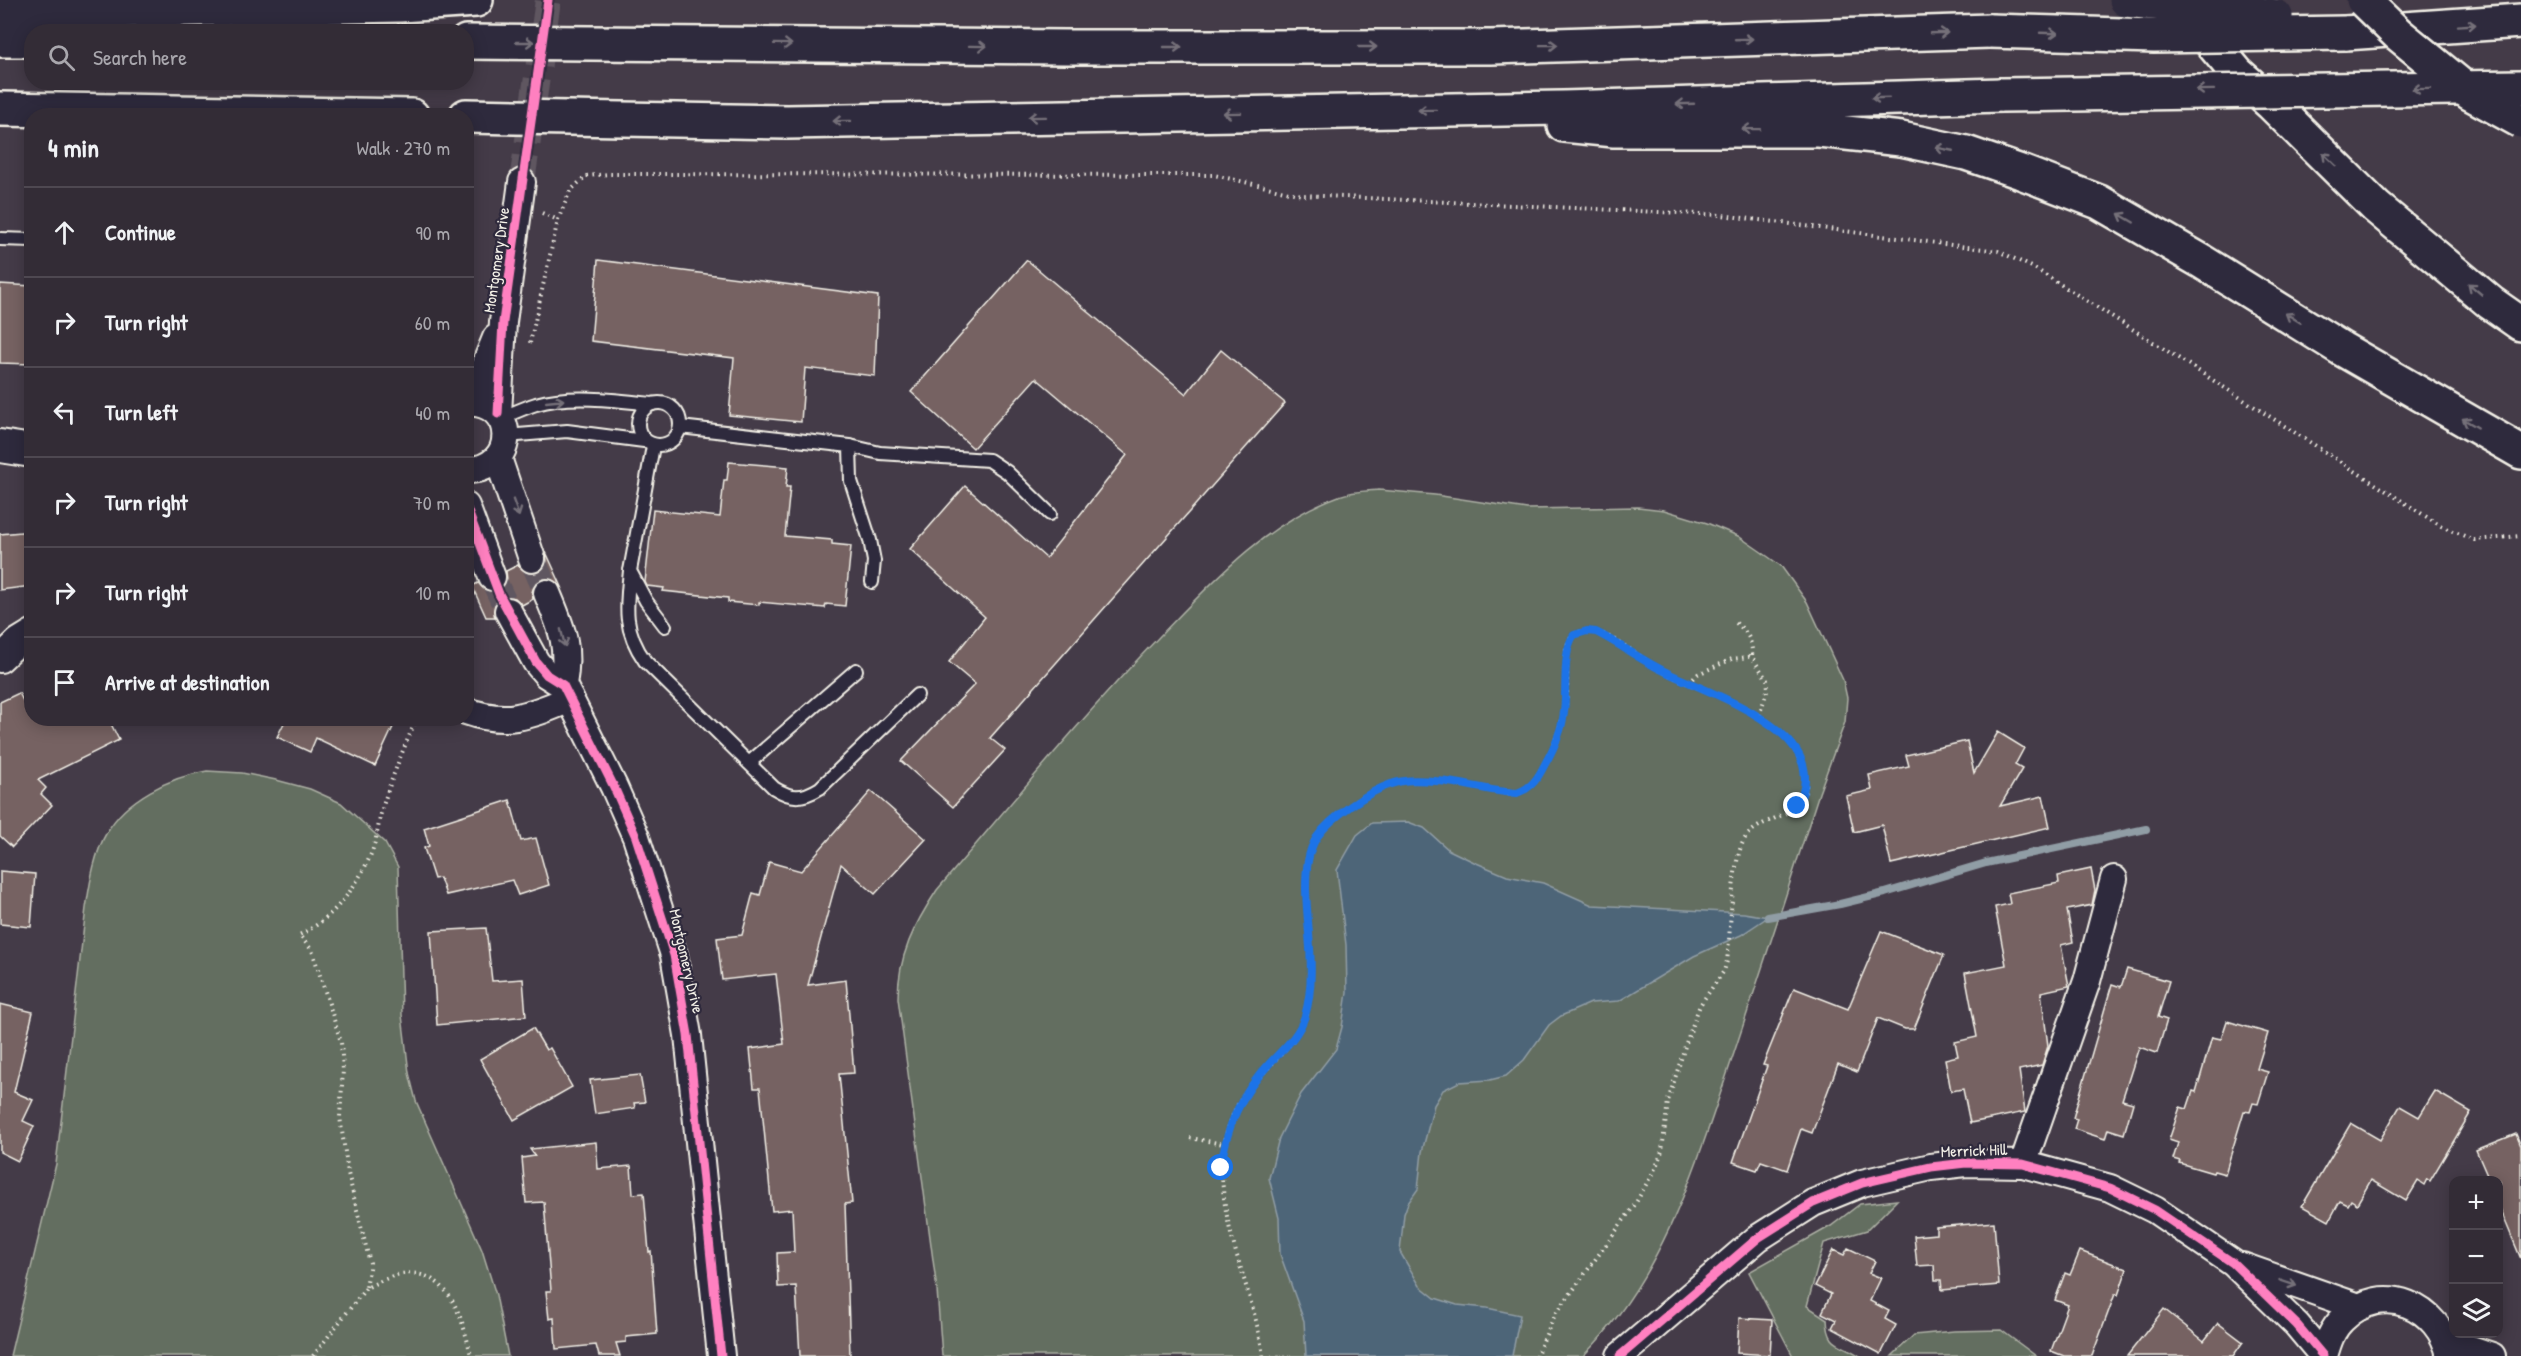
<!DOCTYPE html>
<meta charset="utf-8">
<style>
body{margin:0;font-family:"Patrick Hand",sans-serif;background:#3e3842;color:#f1f3f6}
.controls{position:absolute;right:18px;bottom:18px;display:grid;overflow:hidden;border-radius:12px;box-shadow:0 3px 15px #0003}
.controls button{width:54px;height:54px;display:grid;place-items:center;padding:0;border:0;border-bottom:2px solid #4e4851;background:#332c36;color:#f1f3f6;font:30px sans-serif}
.stop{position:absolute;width:18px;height:18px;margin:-14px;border:4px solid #1a73e8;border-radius:50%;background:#fff}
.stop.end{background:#1a73e8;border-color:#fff;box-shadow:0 2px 6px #0008}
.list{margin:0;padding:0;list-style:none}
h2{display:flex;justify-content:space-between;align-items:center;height:78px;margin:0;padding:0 24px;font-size:26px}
h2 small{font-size:20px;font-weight:400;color:#a9a7ad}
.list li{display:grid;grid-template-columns:39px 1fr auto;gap:18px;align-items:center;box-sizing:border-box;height:90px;padding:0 24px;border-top:2px solid #4e4851}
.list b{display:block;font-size:22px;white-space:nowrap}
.list em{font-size:20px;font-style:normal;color:#a9a7ad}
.icon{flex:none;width:33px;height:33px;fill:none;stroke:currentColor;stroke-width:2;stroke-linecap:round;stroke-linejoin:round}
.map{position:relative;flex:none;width:2521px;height:1356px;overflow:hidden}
.search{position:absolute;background:#332c36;box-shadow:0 3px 15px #0003;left:24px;top:24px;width:450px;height:66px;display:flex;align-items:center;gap:15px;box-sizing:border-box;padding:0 21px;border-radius:24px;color:#a9a7ad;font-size:22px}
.panel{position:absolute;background:#332c36;box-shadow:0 3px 15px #0003;left:24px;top:108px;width:450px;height:618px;border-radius:24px}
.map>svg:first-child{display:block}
</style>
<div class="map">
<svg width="2521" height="1356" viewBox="0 0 2521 1356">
<rect width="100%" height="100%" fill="#443b48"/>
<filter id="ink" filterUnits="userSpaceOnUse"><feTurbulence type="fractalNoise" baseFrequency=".0167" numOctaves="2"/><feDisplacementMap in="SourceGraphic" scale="12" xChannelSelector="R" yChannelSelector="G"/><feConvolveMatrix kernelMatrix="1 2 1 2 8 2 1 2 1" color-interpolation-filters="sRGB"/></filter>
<g filter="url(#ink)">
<g fill="#646e61" stroke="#acb0a4" stroke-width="1.5">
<path d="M 1379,490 L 1435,495 L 1527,509 L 1638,507 L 1664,510 L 1707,523 L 1738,536 L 1760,551 L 1781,566 L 1807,602 L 1843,680 L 1847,698 L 1845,722 L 1819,793 C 1791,880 1763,966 1734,1053 C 1698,1159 1665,1275 1583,1356 L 942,1356 L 937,1290 L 898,998 C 898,956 914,925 937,890 C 1010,805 1081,718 1159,637 C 1212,582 1265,523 1339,496 C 1352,491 1366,491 1379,490 Z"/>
<path d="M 207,771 L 242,773 L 276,780 L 310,789 L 341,803 L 385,843 L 398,867 L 402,1015 L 409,1073 L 416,1101 L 482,1250 L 496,1295 L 508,1356 L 10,1356 L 56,1164 L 86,908 C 90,883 94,854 107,832 C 126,799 170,777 207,771 Z"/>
<path d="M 1897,1200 L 1867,1230 L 1824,1243 L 1807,1306 L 1827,1319 C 1828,1347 1839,1342 1860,1356 L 1793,1356 L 1749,1272 L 1831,1226 L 1860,1204 Z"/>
<path d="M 2001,1330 L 2036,1356 L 1892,1356 L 1914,1335 L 1954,1331 Z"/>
</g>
<path fill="#4d6578" stroke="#909da5" stroke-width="1.5" d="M 1408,822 L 1424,828 L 1449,850 L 1474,862 L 1507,876 L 1543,883 L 1592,905 L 1744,913 L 1768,917 L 1741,935 L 1694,956 L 1619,1001 L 1591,1003 L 1561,1016 L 1549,1025 L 1524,1060 L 1506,1076 L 1490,1080 L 1459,1082 L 1443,1090 L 1439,1097 L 1434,1105 L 1422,1152 L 1418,1189 L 1408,1203 L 1404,1214 L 1400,1252 L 1420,1286 L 1435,1298 L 1457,1305 L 1487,1308 L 1520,1315 L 1512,1356 L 1306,1356 L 1304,1321 L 1280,1254 L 1279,1218 L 1269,1178 L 1279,1138 L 1301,1094 L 1336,1049 L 1342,1027 L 1347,992 L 1346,945 L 1337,870 L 1357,835 L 1372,823 Z"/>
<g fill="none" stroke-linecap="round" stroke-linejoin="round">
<path stroke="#909da5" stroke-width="8" d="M 1768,917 L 1840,904 L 1885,893 L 1986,863 L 2146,829"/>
</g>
<g fill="#766262" stroke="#f4f1e8" stroke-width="1.5">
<path d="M 598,260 L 878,296 L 875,376 L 805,368 L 801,422 L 729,415 L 734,358 L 591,341 Z"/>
<path d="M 1027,260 L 1186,394 L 1221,350 L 1285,403 L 990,738 L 1005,750 L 953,807 L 901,761 L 975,684 L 949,662 L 985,617 L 910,549 L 965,486 L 1046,558 L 1127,455 L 1036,378 L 973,448 L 911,392 Z"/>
<path d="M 0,284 L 32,286 L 32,364 L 0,363 Z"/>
<path d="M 729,462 L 788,467 L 786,487 L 790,487 L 785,536 L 832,540 L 832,544 L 851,546 L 845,606 L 826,604 L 825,608 L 759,602 L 759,605 L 728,602 L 728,598 L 663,591 L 664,588 L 647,586 L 645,582 L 653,510 L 720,517 L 724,480 L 727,480 Z"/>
<path d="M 32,531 L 32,586 L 0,590 L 0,534 Z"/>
<path d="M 546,552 L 562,587 L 549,578 L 542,579 L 535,584 L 532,592 L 533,599 L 522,605 L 515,598 L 501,598 L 495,604 L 495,617 L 486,617 L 472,586 L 478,583 L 489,592 L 498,591 L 507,580 L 506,571 L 518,565 L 528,574 L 537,573 L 547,563 Z"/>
<path d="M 19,693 L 32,718 L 108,718 L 119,740 L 38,780 L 46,788 L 41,794 L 52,805 L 12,847 L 0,836 L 0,702 Z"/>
<path d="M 274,718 L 376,718 L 393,727 L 375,766 L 316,738 L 310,752 L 277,737 L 284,723 Z"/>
<path d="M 1998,732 L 2024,748 L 2015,765 L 2022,769 L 2000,806 L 2043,796 L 2050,827 L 1891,864 L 1882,825 L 1854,832 L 1846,796 L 1872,790 L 1869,775 L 1909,766 L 1906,755 L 1967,741 L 1974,773 Z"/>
<path d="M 871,791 L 926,839 L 875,894 L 841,864 L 808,985 L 846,980 L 854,1073 L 839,1074 L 852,1203 L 845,1204 L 850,1356 L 800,1356 L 796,1286 L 778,1287 L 777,1253 L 794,1252 L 792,1209 L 772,1211 L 760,1088 L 754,1088 L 750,1049 L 784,1044 L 776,974 L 722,980 L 717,938 L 742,935 L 753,893 L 760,895 L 769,862 L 801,871 Z"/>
<path d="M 510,800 L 521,841 L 536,838 L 549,885 L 518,895 L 512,880 L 446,895 L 440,878 L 434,879 L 424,848 L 429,846 L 424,828 Z"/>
<path d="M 2091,869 L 2095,890 L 2092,905 L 2067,910 L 2073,942 L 2061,945 L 2069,986 L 2041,992 L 2048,1046 L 2042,1065 L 2019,1070 L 2025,1112 L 1970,1123 L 1963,1089 L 1951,1091 L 1945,1059 L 1958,1056 L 1955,1042 L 1977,1037 L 1965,973 L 2006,965 L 1995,907 L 2010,904 L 2008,893 L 2059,883 L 2058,876 Z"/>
<path d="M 0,871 L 35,874 L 31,927 L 0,924 Z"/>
<path d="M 486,928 L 492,981 L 523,979 L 526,1016 L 437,1025 L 431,931 Z"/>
<path d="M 1881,931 L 1944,955 L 1914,1029 L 1905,1029 L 1878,1018 L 1857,1072 L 1838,1064 L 1812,1133 L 1801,1129 L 1787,1170 L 1761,1161 L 1757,1170 L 1733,1162 L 1767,1066 L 1763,1065 L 1794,988 L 1848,1009 Z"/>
<path d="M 2127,969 L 2169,981 L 2158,1017 L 2167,1020 L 2157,1053 L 2139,1047 L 2122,1100 L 2133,1103 L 2124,1134 L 2108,1129 L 2105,1139 L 2074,1129 L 2077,1119 L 2073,1118 L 2112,984 L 2121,987 Z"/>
<path d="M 0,1004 L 33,1012 L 14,1092 L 33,1100 L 23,1121 L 34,1126 L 18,1161 L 0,1152 Z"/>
<path d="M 2227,1021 L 2268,1033 L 2257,1069 L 2268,1072 L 2258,1104 L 2253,1103 L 2250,1112 L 2244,1111 L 2225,1174 L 2214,1171 L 2213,1173 L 2179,1163 L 2180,1161 L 2173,1159 L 2178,1143 L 2169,1140 L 2180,1107 L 2187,1109 L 2193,1091 L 2196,1092 L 2212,1037 L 2221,1039 Z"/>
<path d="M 533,1028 L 546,1050 L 550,1048 L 572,1087 L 514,1120 L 480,1059 Z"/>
<path d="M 640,1075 L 645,1102 L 634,1103 L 635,1108 L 595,1114 L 590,1080 Z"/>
<path d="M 2435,1091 L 2471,1112 L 2430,1181 L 2427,1179 L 2424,1185 L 2418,1181 L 2406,1201 L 2371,1180 L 2357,1204 L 2351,1200 L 2348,1205 L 2340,1201 L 2329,1221 L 2302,1206 L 2351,1123 L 2380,1140 L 2400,1106 L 2419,1117 Z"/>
<path d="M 2516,1134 L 2521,1146 L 2521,1259 L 2499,1206 L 2499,1180 L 2489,1180 L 2476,1150 Z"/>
<path d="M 596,1142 L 598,1169 L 631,1166 L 633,1194 L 644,1193 L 649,1252 L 651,1251 L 657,1334 L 626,1337 L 626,1342 L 616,1343 L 620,1356 L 599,1356 L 596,1345 L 556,1349 L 554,1318 L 549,1319 L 546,1291 L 551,1291 L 544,1202 L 526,1203 L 522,1158 L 535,1156 L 530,1149 Z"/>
<path d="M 1994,1222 L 1999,1285 L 1942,1290 L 1941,1280 L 1935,1280 L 1934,1265 L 1917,1266 L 1914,1236 L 1936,1234 L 1936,1227 Z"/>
<path d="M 1848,1248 L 1875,1261 L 1869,1273 L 1881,1278 L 1870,1301 L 1889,1311 L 1885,1319 L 1896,1325 L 1881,1354 L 1832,1328 L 1836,1320 L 1822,1313 L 1831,1294 L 1815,1286 L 1833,1250 L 1844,1255 Z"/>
<path d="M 2080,1251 L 2127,1269 L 2118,1295 L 2115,1294 L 2092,1356 L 2064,1356 L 2051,1351 L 2068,1305 L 2055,1300 L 2065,1273 L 2070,1275 Z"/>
<path d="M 2164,1309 L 2204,1341 L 2218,1323 L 2243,1342 L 2233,1356 L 2127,1356 Z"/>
<path d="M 1739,1318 L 1772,1320 L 1770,1355 L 1737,1353 Z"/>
</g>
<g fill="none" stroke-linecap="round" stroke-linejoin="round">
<g stroke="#5e5660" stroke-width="26" stroke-dasharray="26 13" stroke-linecap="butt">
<path d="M 522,182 L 548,0"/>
<path d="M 532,559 L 547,593"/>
<path d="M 492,577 L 508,611"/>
</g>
<defs>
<g id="service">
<path d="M 0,239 L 32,240"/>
<circle cx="659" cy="424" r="21"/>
<path d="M 501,418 C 513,413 524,408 536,404 C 569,394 617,400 652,404"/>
<path d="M 680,427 L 850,446 L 851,481 L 870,540 L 874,561 L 872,582"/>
<path d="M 506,436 L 567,431 L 644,441"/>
<path d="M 653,446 L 630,571 L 646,601 L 665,626"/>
<path d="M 850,446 L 880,453 L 989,460 L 1007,472 L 1050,514"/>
<path d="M 630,571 C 626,607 623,630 645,661 L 774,788 C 792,799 802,799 820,788 L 917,695"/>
<path d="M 749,763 L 856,670"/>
</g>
<g id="minor">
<path d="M 470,402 L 496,338"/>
<path d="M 466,403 C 518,399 519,471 466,470"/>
<path d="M 498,414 L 503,322 L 522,182"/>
<path d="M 498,458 L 532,559"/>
<path d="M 466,506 L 492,577"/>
<path d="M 547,593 C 562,629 570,645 563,685"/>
<path d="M 508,611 L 536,662 L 547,675 L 563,685 L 614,787 L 636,837 L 674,955 L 688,1035 L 721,1356"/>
<path d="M 0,659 L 19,641 L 32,633"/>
<path d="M 466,711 C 508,726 531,715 570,699"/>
<path d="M 2023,1164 L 2087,981 L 2114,879"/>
<path d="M 2242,1266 L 2359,1307"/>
<path d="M 2447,1341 L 2492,1356"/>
<path d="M 1620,1356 L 1758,1238 L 1813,1203 L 1862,1183 L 1931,1167 L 1966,1163 L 2023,1164 L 2110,1188 L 2155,1210 L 2233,1263 L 2297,1325 L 2323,1356"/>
<path d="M 2324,1356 C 2328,1342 2332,1329 2343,1319 C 2383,1280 2440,1306 2450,1356"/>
</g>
<path id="tertiary" d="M 0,446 L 32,451"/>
<g id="motorway">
<path d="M 0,13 L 400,5 L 476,0"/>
<path d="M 2190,17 L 2237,73 L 2272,104 L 2376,207 L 2491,303 L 2521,324"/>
<path d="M 2345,33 L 2521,21"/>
<path d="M 0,40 L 32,40"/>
<path d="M 466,42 L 1066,47 L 1491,47 L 1990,31"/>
<path d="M 0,109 L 412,116"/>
<path d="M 466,116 L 787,122 L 1563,108 L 2001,95"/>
<path d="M 1564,125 L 1614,130 L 1819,130 L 1901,139 L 1966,153 L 2021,172 L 2099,202 L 2201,261 L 2342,349 L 2521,452"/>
</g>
</defs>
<use href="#service" stroke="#f4f1e8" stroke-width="16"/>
<use href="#minor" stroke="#f4f1e8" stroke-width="30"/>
<use href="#tertiary" stroke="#f4f1e8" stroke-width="36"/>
<use href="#motorway" stroke="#f4f1e8" stroke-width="38"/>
<g stroke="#f4f1e8" stroke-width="4" stroke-dasharray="1.5 4.5" stroke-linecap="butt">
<path d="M 542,213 L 558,220"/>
<path d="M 530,343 L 558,220 L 570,191 L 586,176 L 609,174 L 1214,175 L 1302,195 L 1721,215 L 1998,251 L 2034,268 L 2150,340 L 2441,526 L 2474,540 L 2521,536"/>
<path d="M 1736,623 C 1749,633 1753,643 1752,659"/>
<path d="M 1689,683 L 1698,674 L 1732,659 L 1749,657 L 1754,660 L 1767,680 L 1768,688 L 1759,716"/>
<path d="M 417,718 C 404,747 391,779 382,809 C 378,824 377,840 371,854 C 357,887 332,920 299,935 L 312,950 L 341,1042 L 343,1070 L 340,1117 L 348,1173 L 370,1263 L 366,1288 C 377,1283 389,1276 401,1274 C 449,1267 463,1319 471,1356"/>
<path d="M 1190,1138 L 1224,1144"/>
<path d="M 313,1356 L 366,1288"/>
<path d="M 1263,1356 C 1252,1274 1197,1192 1236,1109 C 1253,1073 1295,1051 1305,1015 C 1316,973 1307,931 1306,888 C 1306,873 1307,858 1313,844 C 1323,821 1368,792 1391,784 C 1405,779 1422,780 1436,781 C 1464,782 1490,792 1517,793 C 1532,789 1537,778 1544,765 C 1559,738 1568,710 1567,679 C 1567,666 1562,645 1574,635 C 1580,631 1589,630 1596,632 C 1620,639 1641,659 1662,671 C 1704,692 1751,704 1786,737 C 1796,746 1805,768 1806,782 C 1807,820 1759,814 1744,840 C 1731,863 1731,931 1727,961 L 1724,971 L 1700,1005 L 1686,1043 L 1668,1101 L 1662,1151 L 1656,1167 L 1634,1206 L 1555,1315 L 1536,1356"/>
</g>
<use href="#service" stroke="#2f2a3d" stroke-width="12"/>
<use href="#minor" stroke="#2f2a3d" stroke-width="26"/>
<use href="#tertiary" stroke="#2f2a3d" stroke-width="32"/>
<use href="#motorway" stroke="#2f2a3d" stroke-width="33"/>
<defs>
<g id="motorway-bridge">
<path d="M 2126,0 L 2276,16"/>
<path d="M 2363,0 L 2398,34 L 2470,93 L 2521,121"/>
<path d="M 1990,31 L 2154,36 L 2345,33"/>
<path d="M 2001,95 L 2521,87"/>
</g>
</defs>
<use href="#motorway-bridge" stroke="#f4f1e8" stroke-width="38" stroke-linecap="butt"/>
<use href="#motorway-bridge" stroke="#2f2a3d" stroke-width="33"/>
<defs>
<g id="cycleway">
<path d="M 498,414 L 503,322 L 548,0"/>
<path d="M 466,506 L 499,594 L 536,662 L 547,675 L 563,685 L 614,787 L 636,837 L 674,955 L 688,1035 L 721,1356"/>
<path d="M 1620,1356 L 1758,1238 L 1813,1203 L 1862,1183 L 1931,1167 L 1966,1163 L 2023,1164 L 2110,1188 L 2155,1210 L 2233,1263 L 2297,1325 L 2323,1356"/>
</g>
</defs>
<use href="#cycleway" stroke="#2f2a3d" stroke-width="13"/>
<use href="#cycleway" stroke="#ff80c0" stroke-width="9"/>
</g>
<defs><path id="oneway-shaft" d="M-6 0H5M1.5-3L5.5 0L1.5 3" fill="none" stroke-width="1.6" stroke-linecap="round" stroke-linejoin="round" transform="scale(1.5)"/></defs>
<g stroke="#747079">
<use href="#oneway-shaft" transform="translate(2467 25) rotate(-4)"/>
<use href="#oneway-shaft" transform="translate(1939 33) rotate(-2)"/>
<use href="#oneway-shaft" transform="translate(2049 33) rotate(2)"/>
<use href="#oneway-shaft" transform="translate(1744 39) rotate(-2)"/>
<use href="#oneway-shaft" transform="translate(525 42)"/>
<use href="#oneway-shaft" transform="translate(783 44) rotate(1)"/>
<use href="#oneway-shaft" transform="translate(1549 45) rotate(-1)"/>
<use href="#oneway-shaft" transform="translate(978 46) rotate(1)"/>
<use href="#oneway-shaft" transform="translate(1173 47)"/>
<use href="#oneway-shaft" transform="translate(1368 47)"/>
<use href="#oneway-shaft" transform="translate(2421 89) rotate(179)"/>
<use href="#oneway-shaft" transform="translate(2205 90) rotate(179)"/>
<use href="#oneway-shaft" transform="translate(1880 98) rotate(178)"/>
<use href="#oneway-shaft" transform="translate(1685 104) rotate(178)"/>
<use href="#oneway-shaft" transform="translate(1427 110) rotate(179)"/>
<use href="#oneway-shaft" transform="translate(1232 113) rotate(179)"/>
<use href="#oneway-shaft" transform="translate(1037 117) rotate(179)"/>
<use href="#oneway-shaft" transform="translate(842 121) rotate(179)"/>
<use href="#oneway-shaft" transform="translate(1751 129) rotate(-179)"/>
<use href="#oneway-shaft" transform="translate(1944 149) rotate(-169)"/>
<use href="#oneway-shaft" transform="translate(2329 159) rotate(-136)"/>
<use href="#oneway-shaft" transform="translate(2126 218) rotate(-150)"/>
<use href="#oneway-shaft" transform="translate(2475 289) rotate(-140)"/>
<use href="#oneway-shaft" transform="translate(2293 318) rotate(-148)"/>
<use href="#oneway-shaft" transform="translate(555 401) rotate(-6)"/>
<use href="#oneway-shaft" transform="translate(2470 423) rotate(-150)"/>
<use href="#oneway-shaft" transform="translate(516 508) rotate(70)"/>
<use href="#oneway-shaft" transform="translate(563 638) rotate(76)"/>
<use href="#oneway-shaft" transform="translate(2288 1283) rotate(19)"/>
</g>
</g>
<g fill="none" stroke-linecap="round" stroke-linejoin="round" filter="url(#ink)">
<path stroke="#1a73e8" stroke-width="8" d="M 1221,1168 C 1226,1126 1241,1094 1270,1063 C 1284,1048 1298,1037 1305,1016 C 1317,974 1307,932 1306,889 C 1306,872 1307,852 1317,837 C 1331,817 1368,792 1391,784 C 1405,779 1421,780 1436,781 C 1463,782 1490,792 1517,793 C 1532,788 1538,778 1545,764 C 1554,748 1562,731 1564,712 C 1567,691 1562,650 1574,635 L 1587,631 L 1596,632 C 1620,644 1641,660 1664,671 C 1711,695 1838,732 1797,806"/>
</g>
<g text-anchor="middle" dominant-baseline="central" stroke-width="4.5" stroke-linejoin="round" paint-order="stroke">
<g font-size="16" fill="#f4f1e8" stroke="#2f2a3d">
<text transform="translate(496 260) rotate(-82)">Montgomery Drive</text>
<text transform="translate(687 961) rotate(77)">Montgomery Drive</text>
<text transform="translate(1974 1150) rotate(-2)">Merrick Hill</text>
</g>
</g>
</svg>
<div class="controls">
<button>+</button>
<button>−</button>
<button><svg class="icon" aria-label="layers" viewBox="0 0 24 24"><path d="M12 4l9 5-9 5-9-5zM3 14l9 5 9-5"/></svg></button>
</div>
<div class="stop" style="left:1221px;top:1168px"></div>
<div class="stop end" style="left:1797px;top:806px"></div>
<div class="search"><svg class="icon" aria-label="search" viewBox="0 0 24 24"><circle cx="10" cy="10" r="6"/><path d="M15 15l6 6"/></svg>Search here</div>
<section class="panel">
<h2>4 min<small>Walk · 270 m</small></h2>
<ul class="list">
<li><svg class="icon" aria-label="ahead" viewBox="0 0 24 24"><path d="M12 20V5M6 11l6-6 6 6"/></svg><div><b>Continue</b></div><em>90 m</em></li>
<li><svg class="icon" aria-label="right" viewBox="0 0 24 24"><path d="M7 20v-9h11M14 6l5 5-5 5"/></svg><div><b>Turn right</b></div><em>60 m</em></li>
<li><svg class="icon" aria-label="left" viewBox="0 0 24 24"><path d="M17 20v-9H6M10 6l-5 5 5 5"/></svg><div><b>Turn left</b></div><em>40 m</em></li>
<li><svg class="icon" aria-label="right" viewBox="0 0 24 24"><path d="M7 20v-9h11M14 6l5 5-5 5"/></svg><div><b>Turn right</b></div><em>70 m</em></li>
<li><svg class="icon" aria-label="right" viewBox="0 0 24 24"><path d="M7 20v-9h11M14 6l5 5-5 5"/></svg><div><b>Turn right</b></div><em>10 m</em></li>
<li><svg class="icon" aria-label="arrive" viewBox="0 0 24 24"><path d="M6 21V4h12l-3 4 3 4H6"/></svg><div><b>Arrive at destination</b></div></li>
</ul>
</section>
</div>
